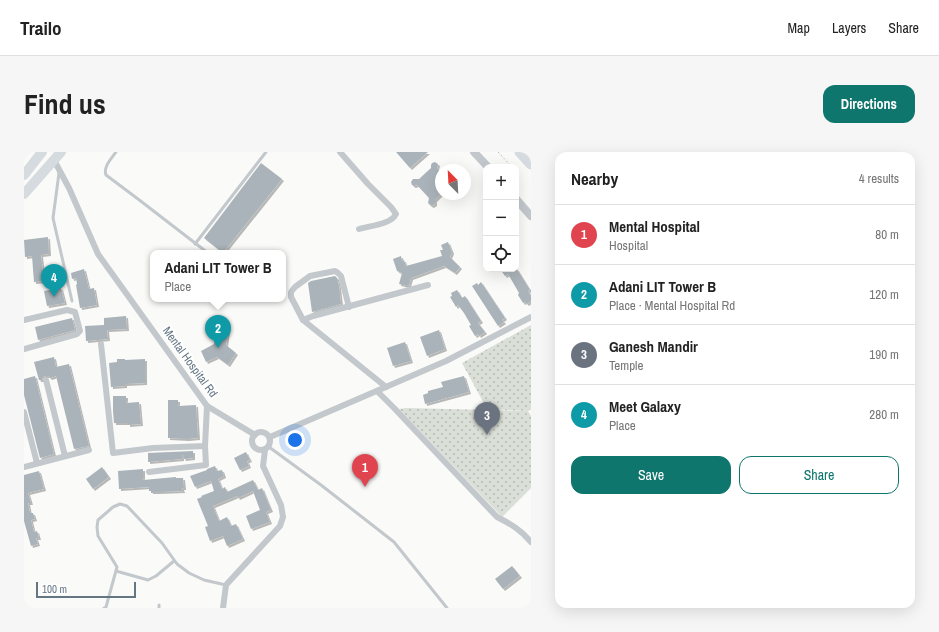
<!DOCTYPE html>
<meta charset="utf-8">
<style>
body{margin:0;font-family:"Archivo Narrow",sans-serif;background:#f6f6f6;color:#222}
.controls{position:absolute;right:12px;top:12px;display:grid;overflow:hidden;border-radius:8px;box-shadow:0 4px 16px #0002}
.controls button{width:36px;height:36px;display:grid;place-items:center;padding:0;border:0;border-bottom:1px solid #e0e0e0;background:#fff;color:#222;font:20px sans-serif}
.compass{position:absolute;left:411px;top:12px;width:36px;height:36px;border-radius:50%;background:#fff;box-shadow:0 4px 16px #0002;rotate:336deg}
.scale{position:absolute;left:12px;bottom:10px;width:100px;box-sizing:border-box;padding-left:4px;border:2px solid #657683;border-top:0;font-size:11px;line-height:14px;white-space:nowrap;color:#657683;-webkit-text-stroke:3px #fff;paint-order:stroke}
.you{position:absolute;left:271px;top:288px;width:14px;height:14px;margin:-10px;border:3px solid #fff;border-radius:50%;background:#1a73e8;box-shadow:0 0 0 6px #1a73e833}
.badge{display:grid;place-items:center;width:26px;height:26px;border-radius:50%;background:#0f766e;color:#fff;font-size:13px;font-weight:700}
.pin{position:absolute;translate:-50% -33px;filter:drop-shadow(0 1px 2px #0008)}
.pin::after{content:'';position:absolute;top:21px;width:14px;height:12px;background:inherit;clip-path:polygon(0 0,100% 0,50% 100%)}
.popup{position:absolute;left:126px;top:98px;width:136px;height:52px;box-sizing:border-box;display:grid;place-content:center;border-radius:8px;background:#fff;filter:drop-shadow(0 1px 3px #0005);font-size:13px;white-space:nowrap;color:#767676}
.popup b{font-size:15px;color:#222}
.popup::after{content:'';position:absolute;left:50%;top:100%;margin-left:-8px;border:8px solid transparent;border-top-color:#fff}
.list{margin:0;padding:0;list-style:none}
h2{display:flex;justify-content:space-between;align-items:center;height:52px;margin:0;padding:0 16px;font-size:17px}
h2 small{font-size:13px;font-weight:400;color:#767676}
.list li{display:grid;grid-template-columns:26px 1fr auto;gap:12px;align-items:center;box-sizing:border-box;height:60px;padding:0 16px;border-top:1px solid #e0e0e0}
.list b{display:block;font-size:15px;white-space:nowrap}
.list p{margin:0;font-size:13px;white-space:nowrap;color:#767676}
.list em{font-size:13px;font-style:normal;color:#767676}
.actions{display:flex;gap:8px;padding:12px 16px}
.actions a{flex:1;padding:9px 0;border:1px solid #0f766e;border-radius:12px;text-align:center;font-size:14px;color:#0f766e}
.actions .main{background:#0f766e;color:#fff}
.icon{flex:none;width:22px;height:22px;fill:none;stroke:currentColor;stroke-width:2;stroke-linecap:round;stroke-linejoin:round}
.map{position:relative;flex:none;width:507px;height:456px;overflow:hidden;border-radius:12px}
header{display:flex;align-items:center;gap:24px;box-sizing:border-box;height:56px;padding:0 20px;background:#fff;border-bottom:1px solid #e0e0e0}
header strong{font-size:19px}
nav{display:flex;gap:22px;margin-inline-start:auto;font-size:14px}
.intro{display:flex;align-items:center;justify-content:space-between;box-sizing:border-box;height:96px;padding:0 24px}
h1{margin:0;font-size:28px}
.button{padding:10px 18px;border-radius:12px;background:#0f766e;color:#fff;font-size:14px;font-weight:700}
main{display:flex;gap:24px;padding:0 24px}
aside{flex:1;background:#fff;border-radius:12px;box-shadow:0 4px 16px #0002}
.map>svg:first-child{display:block}
</style>
<header>
<strong>Trailo</strong>
<nav><a>Map</a><a>Layers</a><a>Share</a></nav>
</header>
<div class="intro"><h1>Find us</h1><a class="button">Directions</a></div>
<main>
<div class="map">
<svg width="507" height="456" viewBox="0 0 507 456">
<defs>
<pattern id="green-dots" width="8" height="8" patternUnits="userSpaceOnUse"><rect width="8" height="8" fill="#dadfd7"/><path d="M2 2h.1M6 6h.1" fill="none" stroke="#b4b9b4" stroke-width="1.8" stroke-linecap="round"/></pattern>
<filter id="shadow"><feDropShadow dx="2" dy="2" stdDeviation="0" flood-color="#0004"/></filter>
</defs>
<rect width="100%" height="100%" fill="#fafaf8"/>
<g fill="url(#green-dots)">
<path d="M 507,173 L 507,257 L 504,259 L 463,257 L 438,211 Z"/>
<path d="M 382,256 L 504,259 L 507,264 L 507,336 L 478,365 L 375,257 Z"/>
</g>
<g fill="#aab3b9" filter="url(#shadow)">
<path d="M 372,0 L 404,0 L 386,16 Z"/>
<path d="M 411,10 L 414,12 L 413,16 L 417,21 L 417,42 L 411,48 L 411,52 L 408,54 L 406,53 L 404,51 L 405,46 L 393,33 L 390,34 L 388,33 L 387,30 L 389,27 L 395,27 L 407,16 L 407,13 L 408,11 Z"/>
<path d="M 237,11 L 258,27 L 199,101 L 180,86 Z"/>
<path d="M 24,85 L 25,102 L 17,103 L 20,129 L 10,130 L 8,104 L 1,105 L 0,88 Z"/>
<path d="M 424,90 L 428,100 L 426,105 L 436,115 L 431,121 L 420,114 L 387,126 L 385,133 L 383,134 L 375,132 L 378,121 L 373,119 L 369,107 L 377,104 L 378,109 L 380,108 L 382,114 L 418,104 L 416,98 L 419,98 L 417,93 Z"/>
<path d="M 60,117 L 65,137 L 70,136 L 73,153 L 56,156 L 52,133 L 53,132 L 52,126 L 48,127 L 47,121 Z"/>
<path d="M 476,117 L 493,117 L 506,138 L 504,139 L 507,144 L 507,149 L 503,152 L 501,150 L 499,151 L 494,143 L 495,141 L 484,122 L 481,124 Z"/>
<path d="M 311,124 L 313,126 L 315,134 L 317,152 L 288,160 L 284,131 L 287,129 Z"/>
<path d="M 457,130 L 481,166 L 478,168 L 480,170 L 474,174 L 448,134 L 453,131 L 454,133 Z"/>
<path d="M 37,136 L 41,151 L 23,154 L 20,139 Z"/>
<path d="M 433,138 L 438,146 L 441,144 L 457,169 L 454,171 L 461,180 L 455,184 L 454,182 L 451,184 L 445,174 L 447,173 L 440,161 L 434,153 L 432,155 L 426,145 L 428,144 L 427,141 Z"/>
<path d="M 102,164 L 103,177 L 83,178 L 84,187 L 62,189 L 61,174 L 80,173 L 80,166 Z"/>
<path d="M 48,166 L 51,178 L 14,188 L 11,175 Z"/>
<path d="M 193,177 L 204,179 L 202,193 L 212,201 L 204,213 L 193,205 L 182,210 L 177,199 L 190,192 Z"/>
<path d="M 415,178 L 421,197 L 403,204 L 396,185 Z"/>
<path d="M 381,190 L 387,209 L 369,214 L 363,196 Z"/>
<path d="M 30,205 L 32,215 L 45,212 L 65,294 L 50,297 L 32,224 L 26,226 L 24,224 L 21,224 L 19,225 L 18,228 L 15,228 L 10,210 Z"/>
<path d="M 93,207 L 101,207 L 101,208 L 121,207 L 121,231 L 101,232 L 101,234 L 87,235 L 85,211 L 93,210 Z"/>
<path d="M 11,224 L 30,302 L 16,306 L 0,243 L 0,227 Z"/>
<path d="M 440,224 L 445,240 L 401,252 L 399,243 L 404,241 L 404,239 L 419,235 L 417,230 Z"/>
<path d="M 89,244 L 102,244 L 102,251 L 115,250 L 117,272 L 104,273 L 104,271 L 90,271 L 89,259 Z"/>
<path d="M 144,248 L 154,248 L 154,254 L 172,253 L 174,286 L 163,287 L 144,286 Z"/>
<path d="M 169,299 L 169,306 L 160,307 L 158,302 L 158,307 L 124,310 L 124,301 Z"/>
<path d="M 222,300 L 226,308 L 223,309 L 225,314 L 216,318 L 210,306 Z"/>
<path d="M 191,314 L 193,319 L 198,318 L 200,324 L 194,327 L 198,337 L 201,335 L 203,340 L 229,328 L 234,338 L 238,336 L 247,358 L 242,360 L 246,370 L 227,377 L 222,364 L 236,358 L 229,339 L 214,346 L 213,344 L 189,354 L 195,369 L 203,365 L 207,374 L 212,372 L 219,387 L 203,394 L 199,384 L 186,389 L 181,375 L 184,374 L 173,347 L 178,345 L 177,344 L 190,339 L 187,329 L 171,335 L 166,324 L 183,318 L 183,317 Z"/>
<path d="M 78,315 L 85,325 L 69,337 L 62,327 Z"/>
<path d="M 119,317 L 119,328 L 152,325 L 152,326 L 159,326 L 160,336 L 158,336 L 159,339 L 133,340 L 127,340 L 127,339 L 125,339 L 125,335 L 95,337 L 94,319 Z"/>
<path d="M 15,319 L 20,337 L 4,341 L 7,351 L 4,351 L 6,361 L 9,361 L 11,367 L 7,368 L 10,380 L 13,379 L 15,386 L 12,386 L 14,392 L 7,394 L 0,369 L 0,323 Z"/>
<path d="M 488,414 L 496,424 L 479,437 L 471,427 Z"/>
</g>
<g fill="none" stroke-linecap="round" stroke-linejoin="round">
<g stroke="#bbbfc2" stroke-width="1" stroke-dasharray="2 2" stroke-linecap="butt">
<path d="M 474,0 L 488,15"/>
<path d="M 492,20 L 495,23 L 492,25"/>
</g>
<g stroke="#c3c8cc" stroke-width="3">
<path d="M 92,0 C 87,7 79,15 82,23 L 114,47 L 184,101"/>
<path d="M 35,21 L 29,66 L 48,149"/>
<path d="M 171,92 L 242,0"/>
<path d="M 245,295 L 297,333 L 370,390 L 423,456"/>
<path d="M 92,419 L 124,428 L 132,424 L 150,409"/>
<path d="M 80,456 L 82,455 L 93,415 L 74,384 L 73,375 L 74,368 L 89,355 L 96,352 L 103,354 L 138,391 L 153,412 L 165,421 L 180,428 L 202,433"/>
<path d="M 135,456 L 135,453"/>
</g>
<g stroke="#c3c8cc" stroke-width="6">
<path d="M 316,0 L 344,32 L 367,55 L 372,62 C 368,72 345,74 335,77"/>
<path d="M 30,8 L 45,36 L 74,102 L 183,254 L 231,283"/>
<path d="M 0,168 L 43,158 L 51,160 L 56,179 L 53,182 L 0,197"/>
<path d="M 279,168 L 267,145 L 267,140 L 271,135 L 286,124 L 311,119 L 314,121 L 317,124 L 325,155"/>
<path d="M 77,192 L 89,301 L 129,296 L 181,294 L 183,254"/>
<path d="M 22,228 L 41,304"/>
<path d="M 362,235 L 279,168 L 289,164 L 404,133"/>
<path d="M 353,239 L 370,256 L 473,365 C 487,372 497,378 507,390"/>
<path d="M 0,260 L 13,311"/>
<circle cx="237" cy="289" r="9"/>
<path d="M 246,285 L 422,209 L 507,165"/>
<path d="M 0,315 L 65,298"/>
<path d="M 125,320 L 182,313 L 181,294"/>
<path d="M 199,456 L 202,433 L 256,374 L 259,365 L 257,353 L 239,314 L 241,298"/>
</g>
<g stroke="#c3c8cc" stroke-width="8">
<path d="M 450,0 L 464,15"/>
<path d="M 492,47 L 507,64"/>
</g>
<g stroke="#d6dbdf" stroke-width="10">
<path d="M 0,23 L 18,0"/>
<path d="M 0,42 L 37,0"/>
</g>
<path stroke="#d6dbdf" stroke-width="11" d="M 496,0 L 507,12"/>
</g>
<g text-anchor="middle" dominant-baseline="central" stroke-width="4" stroke-linejoin="round" paint-order="stroke">
<g font-size="12" fill="#657683" stroke="#fff">
<text transform="translate(166 210) rotate(54)">Mental Hospital Rd</text>
</g>
</g>
</svg>
<div class="controls">
<button>+</button>
<button>−</button>
<button><svg class="icon" aria-label="locate" viewBox="0 0 24 24"><circle cx="12" cy="12" r="6"/><path d="M12 2v4M12 18v4M2 12h4M18 12h4"/></svg></button>
</div>
<svg class="compass" viewBox="-18 -18 36 36"><path d="M0-13l5 13h-10z" fill="#e53935"/><path d="M0 13l5-13h-10z" fill="#767676"/></svg>
<div class="scale">100 m</div>
<div class="you"></div>
<div class="pin badge" style="left:341px;top:335px;background:#e0444e">1</div>
<div class="pin badge" style="left:194px;top:196px;background:#0f9aa8">2</div>
<div class="popup"><b>Adani LIT Tower B</b>Place</div>
<div class="pin badge" style="left:463px;top:283px;background:#6b7280">3</div>
<div class="pin badge" style="left:30px;top:145px;background:#0f9aa8">4</div>
</div>
<aside>
<h2>Nearby<small>4 results</small></h2>
<ul class="list">
<li><span class="badge" style="background:#e0444e">1</span><div><b>Mental Hospital</b><p>Hospital</p></div><em>80 m</em></li>
<li><span class="badge" style="background:#0f9aa8">2</span><div><b>Adani LIT Tower B</b><p>Place · Mental Hospital Rd</p></div><em>120 m</em></li>
<li><span class="badge" style="background:#6b7280">3</span><div><b>Ganesh Mandir</b><p>Temple</p></div><em>190 m</em></li>
<li><span class="badge" style="background:#0f9aa8">4</span><div><b>Meet Galaxy</b><p>Place</p></div><em>280 m</em></li>
</ul>
<div class="actions"><a class="main">Save</a><a>Share</a></div>
</aside>
</main>
